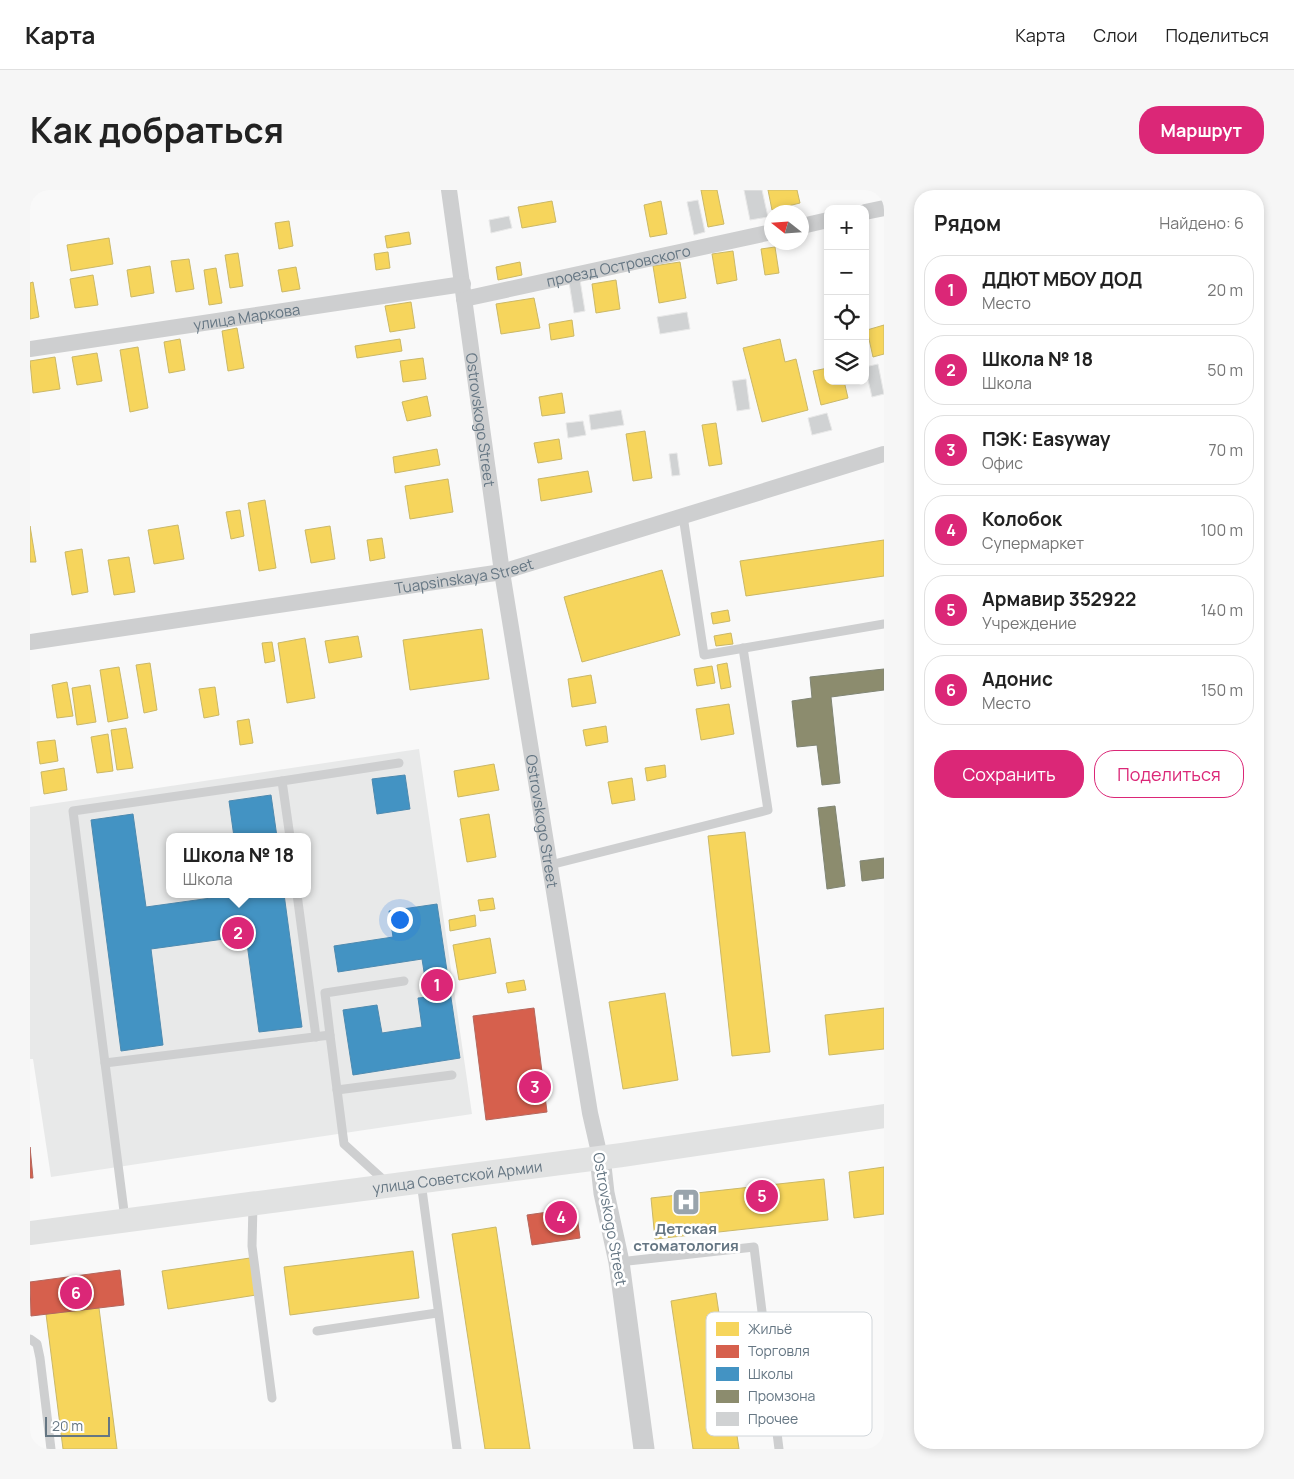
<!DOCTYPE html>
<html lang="ru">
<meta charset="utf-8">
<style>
body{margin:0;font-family:Manrope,sans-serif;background:#f6f6f6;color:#222}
.controls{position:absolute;right:15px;top:15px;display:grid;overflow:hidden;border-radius:10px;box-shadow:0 2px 8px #0003}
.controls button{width:45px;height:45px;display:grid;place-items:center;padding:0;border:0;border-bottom:1px solid #e0e0e0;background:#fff;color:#222;font:25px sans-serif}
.compass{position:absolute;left:734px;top:15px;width:45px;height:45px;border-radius:50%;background:#fff;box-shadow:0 2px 8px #0003;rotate:287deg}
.scale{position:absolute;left:15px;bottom:12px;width:65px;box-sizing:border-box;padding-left:5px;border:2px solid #657683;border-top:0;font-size:14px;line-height:18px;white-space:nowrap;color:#657683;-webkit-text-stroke:4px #fff;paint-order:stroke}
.you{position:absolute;left:369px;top:729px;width:18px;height:18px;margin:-12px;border:4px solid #fff;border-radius:50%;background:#1a73e8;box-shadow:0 0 0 8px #1a73e833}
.badge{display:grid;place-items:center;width:32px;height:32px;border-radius:50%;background:#db2777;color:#fff;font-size:16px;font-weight:700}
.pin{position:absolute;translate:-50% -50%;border:2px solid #fff;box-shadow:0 1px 5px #0006}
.popup{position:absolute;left:136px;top:643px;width:145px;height:65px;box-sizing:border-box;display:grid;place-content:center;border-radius:10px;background:#fff;filter:drop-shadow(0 1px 4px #0005);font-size:16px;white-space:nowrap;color:#767676}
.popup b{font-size:19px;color:#222}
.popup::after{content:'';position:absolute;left:50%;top:100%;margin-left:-10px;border:10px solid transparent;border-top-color:#fff}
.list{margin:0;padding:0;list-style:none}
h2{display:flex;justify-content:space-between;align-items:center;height:65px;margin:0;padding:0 20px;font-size:21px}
h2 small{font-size:16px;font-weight:400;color:#767676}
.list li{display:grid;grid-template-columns:32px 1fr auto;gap:15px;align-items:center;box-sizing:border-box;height:70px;margin:0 10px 10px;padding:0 10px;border:1px solid #e0e0e0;border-radius:20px}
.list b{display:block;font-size:19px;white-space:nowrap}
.list p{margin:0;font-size:16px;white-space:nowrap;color:#767676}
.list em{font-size:16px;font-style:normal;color:#767676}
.actions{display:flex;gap:10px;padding:15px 20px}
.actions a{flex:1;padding:11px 0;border:1px solid #db2777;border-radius:20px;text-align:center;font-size:18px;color:#db2777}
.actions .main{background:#db2777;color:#fff}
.icon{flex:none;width:28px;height:28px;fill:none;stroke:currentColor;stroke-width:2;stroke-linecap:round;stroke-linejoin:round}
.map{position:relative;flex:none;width:854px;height:1259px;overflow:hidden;border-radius:20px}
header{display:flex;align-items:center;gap:30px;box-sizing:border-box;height:70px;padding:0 25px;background:#fff;border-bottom:1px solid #e0e0e0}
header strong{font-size:24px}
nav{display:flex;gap:28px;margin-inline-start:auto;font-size:18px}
.intro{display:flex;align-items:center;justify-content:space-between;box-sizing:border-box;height:120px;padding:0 30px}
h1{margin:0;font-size:35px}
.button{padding:12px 22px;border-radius:20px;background:#db2777;color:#fff;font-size:18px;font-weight:700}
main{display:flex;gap:30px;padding:0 30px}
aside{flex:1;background:#fff;border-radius:20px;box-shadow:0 2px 8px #0003}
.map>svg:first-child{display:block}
</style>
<header>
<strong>Карта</strong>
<nav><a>Карта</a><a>Слои</a><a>Поделиться</a></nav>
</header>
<div class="intro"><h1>Как добраться</h1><a class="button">Маршрут</a></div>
<main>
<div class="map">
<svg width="854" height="1259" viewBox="0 0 854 1259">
<rect width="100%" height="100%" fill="#f9f9f9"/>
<path fill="#e8e9e9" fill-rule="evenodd" d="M 389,559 L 442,924 L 21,987 L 3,869 L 0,869 L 0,617 ZM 139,647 L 277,647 L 277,704 L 139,704 Z"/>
<g fill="#f6d55c" stroke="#cab868">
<path d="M 671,0 L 687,0 L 694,34 L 678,37 Z"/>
<path d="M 738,0 L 767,0 L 770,13 L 742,20 Z"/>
<path d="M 522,11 L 526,32 L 492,38 L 488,17 Z"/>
<path d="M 631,11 L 637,44 L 620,47 L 614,15 Z"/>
<path d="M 259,31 L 263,56 L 249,59 L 245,33 Z"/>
<path d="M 379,42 L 381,54 L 357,58 L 355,46 Z"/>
<path d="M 79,48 L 83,74 L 41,81 L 37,55 Z"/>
<path d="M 745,57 L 749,83 L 735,85 L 731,59 Z"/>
<path d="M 703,61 L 707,90 L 687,94 L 682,64 Z"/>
<path d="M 358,62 L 360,78 L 346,80 L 344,64 Z"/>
<path d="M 208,63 L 213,96 L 200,98 L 195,65 Z"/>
<path d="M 159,69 L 164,99 L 146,102 L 141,71 Z"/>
<path d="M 490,72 L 492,85 L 468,90 L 466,77 Z"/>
<path d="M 650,72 L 656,108 L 629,113 L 623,76 Z"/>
<path d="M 120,76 L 124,103 L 101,107 L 97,80 Z"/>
<path d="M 266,77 L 270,99 L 252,102 L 248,80 Z"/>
<path d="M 186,78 L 192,113 L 179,115 L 174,80 Z"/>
<path d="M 63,85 L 68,115 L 45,118 L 40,89 Z"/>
<path d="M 586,90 L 590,119 L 566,123 L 562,94 Z"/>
<path d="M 3,92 L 9,127 L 0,129 L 0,93 Z"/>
<path d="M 504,108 L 510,138 L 471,144 L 466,114 Z"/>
<path d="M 381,112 L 385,138 L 360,142 L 355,116 Z"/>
<path d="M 542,130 L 544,146 L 521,150 L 519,134 Z"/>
<path d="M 854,135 L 854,164 L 843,167 L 837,140 Z"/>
<path d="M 207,138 L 214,178 L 198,181 L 192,141 Z"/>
<path d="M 150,149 L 155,180 L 139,183 L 134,152 Z"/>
<path d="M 370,149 L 372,161 L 327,168 L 325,156 Z"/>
<path d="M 750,149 L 755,172 L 766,169 L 778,220 L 732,232 L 713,158 Z"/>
<path d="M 108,157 L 118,218 L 100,222 L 90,160 Z"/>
<path d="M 67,163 L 72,191 L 47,195 L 42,167 Z"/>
<path d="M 25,167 L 30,199 L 3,203 L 0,171 Z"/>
<path d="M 393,168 L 396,189 L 373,192 L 370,171 Z"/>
<path d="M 798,178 L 798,191 L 814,191 L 818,208 L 791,215 L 783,181 Z"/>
<path d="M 532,203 L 535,223 L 512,226 L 509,207 Z"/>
<path d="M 397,206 L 401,226 L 377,231 L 372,212 Z"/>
<path d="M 686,233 L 692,274 L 679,276 L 672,235 Z"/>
<path d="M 615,241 L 622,288 L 603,291 L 596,244 Z"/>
<path d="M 529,249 L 532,269 L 508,273 L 504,253 Z"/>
<path d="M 407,259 L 410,275 L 365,283 L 363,267 Z"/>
<path d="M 558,281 L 562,302 L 511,311 L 508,289 Z"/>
<path d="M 418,289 L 423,322 L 380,329 L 375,296 Z"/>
<path d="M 235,310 L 246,378 L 229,381 L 218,313 Z"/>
<path d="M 210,320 L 214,346 L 201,349 L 196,322 Z"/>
<path d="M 148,335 L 154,369 L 124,374 L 118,340 Z"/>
<path d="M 0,336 L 6,372 L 0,372 Z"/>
<path d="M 300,336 L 305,369 L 281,373 L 275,340 Z"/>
<path d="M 352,348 L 355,368 L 340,371 L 337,350 Z"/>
<path d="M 854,350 L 854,386 L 716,406 L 710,371 Z"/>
<path d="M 52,359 L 58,402 L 42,405 L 35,362 Z"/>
<path d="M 99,367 L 105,402 L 84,405 L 78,370 Z"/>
<path d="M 632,380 L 650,445 L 552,472 L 534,407 Z"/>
<path d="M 698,420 L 700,431 L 683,434 L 681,423 Z"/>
<path d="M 452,439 L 459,489 L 380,500 L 373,450 Z"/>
<path d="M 701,443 L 703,454 L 686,456 L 684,446 Z"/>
<path d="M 328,446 L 332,467 L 299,473 L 295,451 Z"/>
<path d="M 275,448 L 285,508 L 257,513 L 248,453 Z"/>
<path d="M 242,452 L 245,471 L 235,473 L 232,453 Z"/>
<path d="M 120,473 L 127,520 L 114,523 L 106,475 Z"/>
<path d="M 697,473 L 701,497 L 691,499 L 687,475 Z"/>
<path d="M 682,476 L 685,493 L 667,496 L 664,479 Z"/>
<path d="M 89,477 L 98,528 L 78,532 L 70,480 Z"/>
<path d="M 561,485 L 566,513 L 542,517 L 538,489 Z"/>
<path d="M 37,492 L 43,526 L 27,528 L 22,495 Z"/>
<path d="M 60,495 L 66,532 L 47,535 L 42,498 Z"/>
<path d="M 185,497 L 189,525 L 174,528 L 169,499 Z"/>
<path d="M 699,514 L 704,544 L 671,550 L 666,519 Z"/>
<path d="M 219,529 L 223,553 L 210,555 L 207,531 Z"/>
<path d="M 576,536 L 578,552 L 556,556 L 553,540 Z"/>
<path d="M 96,538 L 103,578 L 87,580 L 81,540 Z"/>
<path d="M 78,544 L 83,581 L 67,583 L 61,547 Z"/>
<path d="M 25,550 L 28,571 L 10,574 L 7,552 Z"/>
<path d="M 464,574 L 469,600 L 428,607 L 424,581 Z"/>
<path d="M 635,575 L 636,587 L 617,591 L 615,578 Z"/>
<path d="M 34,578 L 37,600 L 14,604 L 11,582 Z"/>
<path d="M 602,588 L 605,610 L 582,614 L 578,592 Z"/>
<path d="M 459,624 L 466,667 L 437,672 L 430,629 Z"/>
<path d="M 715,642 L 740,862 L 702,866 L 678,646 Z"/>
<path d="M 463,708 L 465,719 L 450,721 L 448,710 Z"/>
<path d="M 445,725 L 446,736 L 420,741 L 419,730 Z"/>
<path d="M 460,748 L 466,783 L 429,790 L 423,755 Z"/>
<path d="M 494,790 L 496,800 L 478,803 L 476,793 Z"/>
<path d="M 635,803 L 648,890 L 593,899 L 579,812 Z"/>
<path d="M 854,818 L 854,859 L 799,865 L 795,825 Z"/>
<path d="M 854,977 L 854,1024 L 824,1028 L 819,982 Z"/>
<path d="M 794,989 L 798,1030 L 625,1049 L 621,1008 Z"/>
<path d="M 466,1037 L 500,1259 L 455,1259 L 422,1044 Z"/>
<path d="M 383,1061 L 389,1108 L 260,1125 L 254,1077 Z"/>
<path d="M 220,1068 L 226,1105 L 138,1119 L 132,1081 Z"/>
<path d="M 686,1103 L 709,1259 L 663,1259 L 641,1111 Z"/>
<path d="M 69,1118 L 87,1259 L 33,1259 L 16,1124 Z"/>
<path d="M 806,1145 L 815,1221 L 794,1224 L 784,1148 Z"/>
</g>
<g fill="#d6604d" stroke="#b4675d">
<path d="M 504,818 L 517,922 L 456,930 L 443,826 Z"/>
<path d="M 0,957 L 3,988 L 0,988 Z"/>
<path d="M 546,1018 L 550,1048 L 502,1055 L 497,1025 Z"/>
<path d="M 90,1080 L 94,1115 L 1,1126 L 0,1092 Z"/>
</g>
<g fill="#4393c3" stroke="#4d8ab0">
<path d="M 375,585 L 380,619 L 347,624 L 342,589 Z"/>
<path d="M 241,605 L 247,647 L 204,647 L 199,611 Z"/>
<path d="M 103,624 L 116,717 L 210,704 L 254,704 L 272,837 L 229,842 L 216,746 L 121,759 L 133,855 L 91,861 L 61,630 Z"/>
<path d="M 407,714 L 430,868 L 323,885 L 313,820 L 347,815 L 352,843 L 392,837 L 388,808 L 398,807 L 392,769 L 308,782 L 304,756 L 363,747 L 359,721 Z"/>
</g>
<g fill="#8c8c6e" stroke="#808574">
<path d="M 854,479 L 854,500 L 801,507 L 810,593 L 792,595 L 787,555 L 767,557 L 762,511 L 782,508 L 780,487 Z"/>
<path d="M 805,616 L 815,696 L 797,699 L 788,618 Z"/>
<path d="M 854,668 L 854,688 L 832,691 L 830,671 Z"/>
</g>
<g fill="#d0d2d3" stroke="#e8e8e8">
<path d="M 714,0 L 732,0 L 738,27 L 720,30 Z"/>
<path d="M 668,10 L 675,42 L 664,45 L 657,12 Z"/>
<path d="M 479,26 L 482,38 L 461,43 L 459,30 Z"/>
<path d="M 550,90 L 555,121 L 544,123 L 539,92 Z"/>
<path d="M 657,122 L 660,139 L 630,144 L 627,127 Z"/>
<path d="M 848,174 L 854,204 L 842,207 L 835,177 Z"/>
<path d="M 716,189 L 720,219 L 707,221 L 702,191 Z"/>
<path d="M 591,220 L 594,235 L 561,240 L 559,225 Z"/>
<path d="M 797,223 L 802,240 L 782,245 L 778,228 Z"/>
<path d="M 553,231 L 556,245 L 538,248 L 536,233 Z"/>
<path d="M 647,263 L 650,285 L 642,286 L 639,264 Z"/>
</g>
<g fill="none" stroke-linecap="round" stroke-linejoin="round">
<g stroke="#cecfd0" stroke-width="9">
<path d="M 653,326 L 674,465 L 854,434"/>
<path d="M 252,591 L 369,573"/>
<path d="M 520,675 L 738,620 L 713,458"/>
<path d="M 267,704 L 286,847"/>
<path d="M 300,845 L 295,803 L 374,791"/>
<path d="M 75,873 L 43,621 L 252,591 L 260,647"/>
<path d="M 307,900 L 422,885"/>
<path d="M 391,992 L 427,1259"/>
<path d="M 223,1014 L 222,1056 L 242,1208"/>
<path d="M 95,1029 L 75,873 L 300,845 L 314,954 L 357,993"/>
<path d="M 589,1072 L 724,1057 L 749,1259"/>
<path d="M 287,1141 L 407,1123"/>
<path d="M 0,1149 L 7,1154 L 10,1168 L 21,1259"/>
</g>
<g stroke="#cecfd0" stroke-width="16">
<path id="s1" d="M 419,0 L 472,382 L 560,923 L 570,967"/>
<path d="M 835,22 L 854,18"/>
<path d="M 772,36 L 798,30"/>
<path id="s2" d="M 434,109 L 742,42"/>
<path id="s3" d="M 0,159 L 433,94"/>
<path id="s4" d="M 0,452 L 472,382 L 854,264"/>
</g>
<path stroke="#cecfd0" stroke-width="21" d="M 570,967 L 574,1003 L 589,1072 L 614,1259"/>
<path stroke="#e1e2e2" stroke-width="24" id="s5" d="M 0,1043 L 592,965 L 854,926"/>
</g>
<defs>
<symbol id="hospital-square" viewBox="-11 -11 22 22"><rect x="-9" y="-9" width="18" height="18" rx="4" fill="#99a4ac" stroke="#fff"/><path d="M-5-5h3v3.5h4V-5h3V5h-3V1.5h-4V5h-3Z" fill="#fff"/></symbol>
</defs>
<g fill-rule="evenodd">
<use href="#hospital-square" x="640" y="996" width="32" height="32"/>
</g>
<g text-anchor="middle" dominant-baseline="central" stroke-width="5" stroke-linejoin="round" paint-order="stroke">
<g font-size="15" fill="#657683" stroke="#fff">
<text stroke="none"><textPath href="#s2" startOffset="158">проезд Островского</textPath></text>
<text stroke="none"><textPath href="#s3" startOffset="219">улица Маркова</textPath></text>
<text stroke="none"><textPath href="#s1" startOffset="232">Ostrovskogo Street</textPath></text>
<text stroke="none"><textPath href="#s4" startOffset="439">Tuapsinskaya Street</textPath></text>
<text stroke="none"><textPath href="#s1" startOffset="638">Ostrovskogo Street</textPath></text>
<text stroke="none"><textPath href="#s5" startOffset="431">улица Советской Армии</textPath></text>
<text transform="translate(580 1029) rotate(80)">Ostrovskogo Street</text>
</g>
<g font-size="15" font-weight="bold" fill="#657683" stroke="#fff">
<text x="656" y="1038">Детская<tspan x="656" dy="17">стоматология</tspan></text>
</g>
</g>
<rect x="676" y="1122" width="166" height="124" rx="8" fill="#fff" stroke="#d1d6da" stroke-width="1"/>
<rect x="686" y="1132" width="23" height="14" fill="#f6d55c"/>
<rect x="686" y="1155" width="23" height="13" fill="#d6604d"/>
<rect x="686" y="1177" width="23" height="14" fill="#4393c3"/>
<rect x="686" y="1200" width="23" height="13" fill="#8c8c6e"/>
<rect x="686" y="1222" width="23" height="14" fill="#d0d2d3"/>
<g font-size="14" fill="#657683">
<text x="718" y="1144">Жильё</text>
<text x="718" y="1166">Торговля</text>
<text x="718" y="1189">Школы</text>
<text x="718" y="1211">Промзона</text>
<text x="718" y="1234">Прочее</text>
</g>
</svg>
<div class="controls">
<button>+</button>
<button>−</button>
<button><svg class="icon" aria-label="locate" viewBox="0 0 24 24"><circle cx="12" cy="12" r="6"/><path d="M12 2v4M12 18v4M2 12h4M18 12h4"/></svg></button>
<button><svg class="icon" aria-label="layers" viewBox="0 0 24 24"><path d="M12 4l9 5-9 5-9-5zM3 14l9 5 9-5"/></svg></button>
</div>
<svg class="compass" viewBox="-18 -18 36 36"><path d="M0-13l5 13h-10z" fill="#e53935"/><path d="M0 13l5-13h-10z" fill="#767676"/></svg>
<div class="scale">20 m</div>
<div class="you"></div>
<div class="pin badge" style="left:407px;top:795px">1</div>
<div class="pin badge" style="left:208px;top:743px">2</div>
<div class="popup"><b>Школа № 18</b>Школа</div>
<div class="pin badge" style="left:505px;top:897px">3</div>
<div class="pin badge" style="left:531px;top:1027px">4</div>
<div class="pin badge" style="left:732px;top:1006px">5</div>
<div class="pin badge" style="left:46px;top:1103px">6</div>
</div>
<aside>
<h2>Рядом<small>Найдено: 6</small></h2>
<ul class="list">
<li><span class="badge">1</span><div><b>ДДЮТ МБОУ ДОД</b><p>Место</p></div><em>20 m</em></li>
<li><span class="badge">2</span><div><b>Школа № 18</b><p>Школа</p></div><em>50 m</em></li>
<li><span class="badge">3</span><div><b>ПЭК: Easyway</b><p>Офис</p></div><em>70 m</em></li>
<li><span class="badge">4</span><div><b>Колобок</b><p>Супермаркет</p></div><em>100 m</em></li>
<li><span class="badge">5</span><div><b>Армавир 352922</b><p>Учреждение</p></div><em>140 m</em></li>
<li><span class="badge">6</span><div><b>Адонис</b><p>Место</p></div><em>150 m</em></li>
</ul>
<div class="actions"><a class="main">Сохранить</a><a>Поделиться</a></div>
</aside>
</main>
